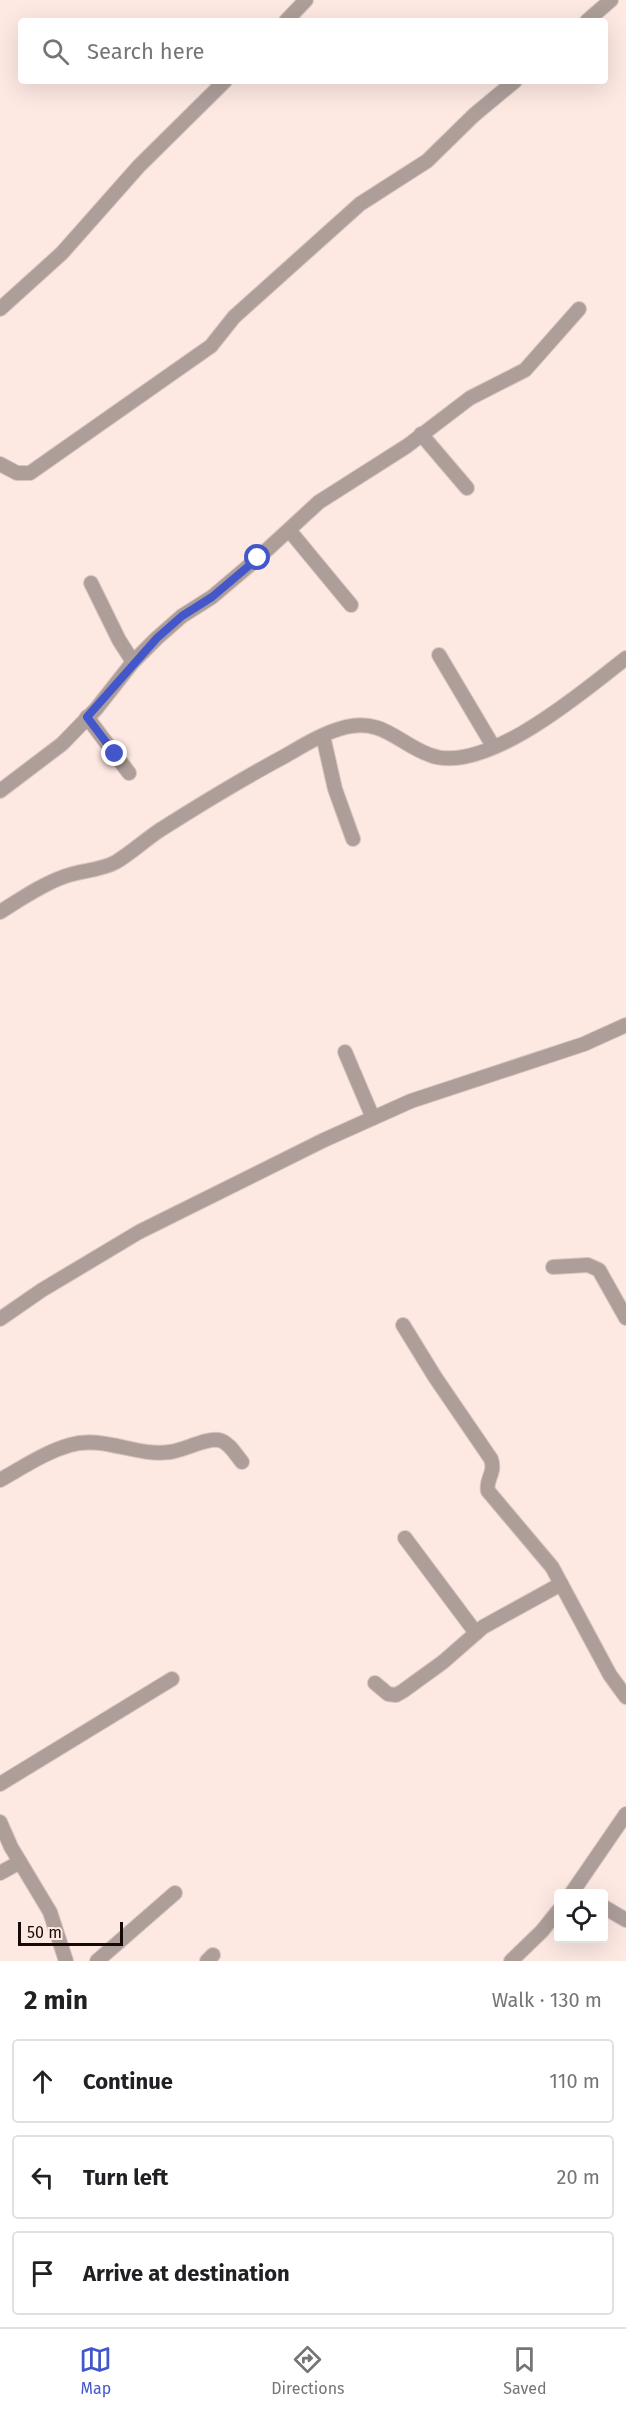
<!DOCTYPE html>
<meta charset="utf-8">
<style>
body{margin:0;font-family:"Fira Sans",sans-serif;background:#f6f6f6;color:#202124}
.controls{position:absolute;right:18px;bottom:18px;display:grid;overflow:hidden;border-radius:6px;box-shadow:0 6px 24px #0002}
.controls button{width:54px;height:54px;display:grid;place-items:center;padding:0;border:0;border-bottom:2px solid #e0e0e0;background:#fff;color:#202124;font:30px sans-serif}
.scale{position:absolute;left:18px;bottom:15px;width:105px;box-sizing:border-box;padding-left:6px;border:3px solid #150a07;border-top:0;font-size:16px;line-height:21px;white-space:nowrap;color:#150a07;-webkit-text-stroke:4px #fde8e2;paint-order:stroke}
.stop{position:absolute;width:18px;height:18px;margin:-14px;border:4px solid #4357ca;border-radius:50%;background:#fff}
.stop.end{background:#4357ca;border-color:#fff;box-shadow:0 2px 6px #0008}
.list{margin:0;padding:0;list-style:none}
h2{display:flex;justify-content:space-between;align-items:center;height:78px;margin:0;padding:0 24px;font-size:26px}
h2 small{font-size:20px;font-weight:400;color:#757577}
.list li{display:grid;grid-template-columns:39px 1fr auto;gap:18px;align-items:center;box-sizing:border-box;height:84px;margin:0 12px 12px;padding:0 12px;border:2px solid #e0e0e0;border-radius:6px}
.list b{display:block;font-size:22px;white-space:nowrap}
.list em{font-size:20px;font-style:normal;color:#757577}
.icon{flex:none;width:33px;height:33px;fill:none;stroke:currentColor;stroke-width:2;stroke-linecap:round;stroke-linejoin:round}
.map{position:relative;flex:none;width:626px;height:1961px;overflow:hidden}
.search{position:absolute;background:#fff;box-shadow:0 6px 24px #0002;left:18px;right:18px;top:18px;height:66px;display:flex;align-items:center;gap:15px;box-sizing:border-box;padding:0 21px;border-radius:6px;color:#757577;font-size:22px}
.sheet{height:366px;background:#fff}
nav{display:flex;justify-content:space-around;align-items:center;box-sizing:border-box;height:84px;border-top:2px solid #e0e0e0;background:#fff;font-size:16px;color:#757577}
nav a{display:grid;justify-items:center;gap:3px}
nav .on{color:#4357ca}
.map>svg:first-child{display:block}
</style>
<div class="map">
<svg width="626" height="1961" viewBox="0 0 626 1961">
<rect width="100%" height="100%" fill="#fde8e2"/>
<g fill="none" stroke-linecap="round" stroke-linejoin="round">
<defs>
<g id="minor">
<path d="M 286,21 L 306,0"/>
<path d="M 587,21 L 611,0"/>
<path d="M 0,309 L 62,253 L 139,166 L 225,81"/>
<path d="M 421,434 L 467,488"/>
<path d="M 0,464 L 17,473 L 30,473 L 211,346 L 234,317 L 360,204 L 427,161 L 474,115 L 515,81"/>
<path d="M 289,530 L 351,605"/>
<path d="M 91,583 L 119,640 L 133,662"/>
<path d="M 439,655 L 493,746"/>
<path d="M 87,717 L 129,773"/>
<path d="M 323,736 L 335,789 L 353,839"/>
<path d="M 0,791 L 62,744 L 96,709 L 133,662 L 157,638 L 182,616 L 212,597 L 258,558 L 319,502 L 407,446 L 470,398 L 525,370 L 579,309"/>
<path d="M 0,912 C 21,899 41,885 63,877 C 80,870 100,871 116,862 C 131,853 145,840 160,830 C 201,804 242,779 285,756 C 304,745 325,732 346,727 C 383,718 399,744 430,755 C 485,776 584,691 626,658"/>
<path d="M 345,1052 L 373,1118"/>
<path d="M 553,1267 L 588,1265 L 599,1270 L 626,1318"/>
<path d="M 0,1319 L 42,1290 L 139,1232 L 324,1140 L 411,1101 L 584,1044 L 626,1025"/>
<path d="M 403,1325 L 435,1377 L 491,1459 C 496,1474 485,1479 488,1491 L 552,1567 L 610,1675 L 626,1697"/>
<path d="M 0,1480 C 22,1468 45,1452 70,1445 C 104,1435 136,1457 170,1452 C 186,1450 204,1438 219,1440 C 229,1442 236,1455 242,1462"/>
<path d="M 405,1538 L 476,1633"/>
<path d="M 375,1683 L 388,1694 L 396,1695 L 403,1691 L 443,1662 L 483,1627 L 561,1584"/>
<path d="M 0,1784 L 172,1679"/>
<path d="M 0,1822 L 11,1847 L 50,1912 L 66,1961"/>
<path d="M 0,1873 L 20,1862"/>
<path d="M 571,1894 L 626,1814"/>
<path d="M 604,1907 L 626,1920"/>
<path d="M 97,1961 L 175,1893"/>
<path d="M 207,1961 L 213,1955"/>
<path d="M 511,1961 L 542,1931 L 558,1911"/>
</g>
</defs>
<use href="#minor" stroke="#d8c4bf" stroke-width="16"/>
<use href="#minor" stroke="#ad9e9a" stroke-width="14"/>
</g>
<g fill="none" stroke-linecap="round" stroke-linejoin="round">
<path stroke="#4357ca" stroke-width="8" d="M 115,754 L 87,717 L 157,638 L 182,616 L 212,597 L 258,558"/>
</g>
</svg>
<div class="controls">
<button><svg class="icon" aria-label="locate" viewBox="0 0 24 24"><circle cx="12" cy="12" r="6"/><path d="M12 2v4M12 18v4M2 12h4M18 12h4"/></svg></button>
</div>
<div class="scale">50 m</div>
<div class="stop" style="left:258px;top:558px"></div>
<div class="stop end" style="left:115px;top:754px"></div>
<div class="search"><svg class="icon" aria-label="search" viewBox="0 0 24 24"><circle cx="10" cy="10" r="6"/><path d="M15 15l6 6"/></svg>Search here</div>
</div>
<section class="sheet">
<h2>2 min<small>Walk · 130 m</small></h2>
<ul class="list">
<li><svg class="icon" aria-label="ahead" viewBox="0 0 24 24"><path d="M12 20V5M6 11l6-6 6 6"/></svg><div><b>Continue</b></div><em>110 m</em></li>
<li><svg class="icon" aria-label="left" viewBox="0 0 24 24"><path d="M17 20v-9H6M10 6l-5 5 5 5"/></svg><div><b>Turn left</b></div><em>20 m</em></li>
<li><svg class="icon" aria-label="arrive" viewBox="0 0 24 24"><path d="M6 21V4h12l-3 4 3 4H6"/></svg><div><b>Arrive at destination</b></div></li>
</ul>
</section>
<nav>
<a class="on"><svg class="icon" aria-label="map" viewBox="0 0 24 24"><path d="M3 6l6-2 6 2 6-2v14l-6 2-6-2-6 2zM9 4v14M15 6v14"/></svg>Map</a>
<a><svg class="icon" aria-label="directions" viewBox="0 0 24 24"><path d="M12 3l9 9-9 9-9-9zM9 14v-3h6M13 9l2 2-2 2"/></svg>Directions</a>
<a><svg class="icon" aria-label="saved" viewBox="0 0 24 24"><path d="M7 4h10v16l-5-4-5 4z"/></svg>Saved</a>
</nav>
